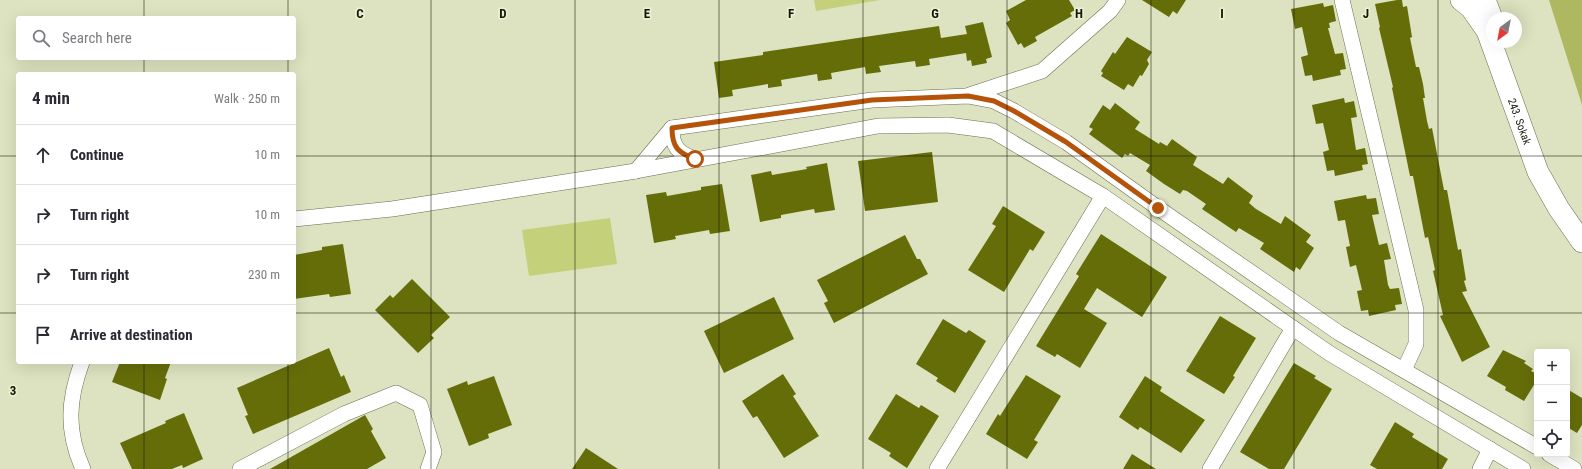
<!DOCTYPE html>
<meta charset="utf-8">
<style>
body{margin:0;font-family:"Roboto Condensed",sans-serif;background:#f2f2f3;color:#2b2b33}
.controls{position:absolute;right:12px;bottom:12px;display:grid;overflow:hidden;border-radius:4px;box-shadow:0 4px 16px #0002}
.controls button{width:36px;height:36px;display:grid;place-items:center;padding:0;border:0;border-bottom:1px solid #e1e1e2;background:#fff;color:#2b2b33;font:20px sans-serif}
.compass{position:absolute;left:1486px;top:12px;width:36px;height:36px;border-radius:50%;background:#fff;box-shadow:0 4px 16px #0002;rotate:212deg}
.stop{position:absolute;width:12px;height:12px;margin:-9px;border:3px solid #b45309;border-radius:50%;background:#fff}
.stop.end{background:#b45309;border-color:#fff;box-shadow:0 1px 4px #0008}
.list{margin:0;padding:0;list-style:none}
h2{display:flex;justify-content:space-between;align-items:center;height:52px;margin:0;padding:0 16px;font-size:17px}
h2 small{font-size:13px;font-weight:400;color:#7c7c81}
.list li{display:grid;grid-template-columns:26px 1fr auto;gap:12px;align-items:center;box-sizing:border-box;height:60px;padding:0 16px;border-top:1px solid #e1e1e2}
.list b{display:block;font-size:15px;white-space:nowrap}
.list em{font-size:13px;font-style:normal;color:#7c7c81}
.icon{flex:none;width:22px;height:22px;fill:none;stroke:currentColor;stroke-width:2;stroke-linecap:round;stroke-linejoin:round}
.map{position:relative;flex:none;width:1582px;height:469px;overflow:hidden}
.search{position:absolute;background:#fff;box-shadow:0 4px 16px #0002;left:16px;top:16px;width:280px;height:44px;display:flex;align-items:center;gap:10px;box-sizing:border-box;padding:0 14px;border-radius:4px;color:#7c7c81;font-size:15px}
.panel{position:absolute;background:#fff;box-shadow:0 4px 16px #0002;left:16px;top:72px;width:280px;height:292px;border-radius:4px}
.map>svg:first-child{display:block}
</style>
<div class="map">
<svg width="1582" height="469" viewBox="0 0 1582 469">
<rect width="100%" height="100%" fill="#dde3c0"/>
<g fill="#c4d07a">
<path d="M 814,0 L 880,0 L 816,11 Z"/>
<path d="M 610,218 L 617,264 L 529,276 L 522,230 Z"/>
</g>
<path fill="#adb861" d="M 1549,0 L 1582,0 L 1582,105 Z"/>
<g fill="#656d09">
<path d="M 1026,0 L 1069,0 L 1075,10 L 1070,13 L 1072,16 L 1035,37 L 1037,41 L 1024,48 L 1021,43 L 1018,45 L 1006,23 L 1010,20 L 1006,11 Z"/>
<path d="M 1142,0 L 1186,0 L 1177,14 L 1173,11 L 1169,17 Z"/>
<path d="M 1397,0 L 1402,0 L 1403,7 L 1407,6 L 1412,37 L 1410,38 L 1416,67 L 1419,67 L 1423,84 L 1425,98 L 1423,98 L 1427,121 L 1429,129 L 1432,128 L 1444,190 L 1447,190 L 1458,250 L 1461,249 L 1466,280 L 1464,281 L 1467,291 L 1462,292 L 1490,347 L 1462,362 L 1440,316 L 1443,315 L 1433,271 L 1435,270 L 1428,237 L 1425,238 L 1413,176 L 1410,176 L 1392,88 L 1393,87 L 1379,28 L 1380,27 L 1375,4 Z"/>
<path d="M 1323,3 L 1324,7 L 1333,5 L 1336,21 L 1329,23 L 1330,28 L 1328,28 L 1335,54 L 1343,53 L 1346,69 L 1340,70 L 1341,75 L 1313,81 L 1312,75 L 1305,76 L 1301,57 L 1308,55 L 1302,27 L 1295,29 L 1291,9 Z"/>
<path d="M 983,22 L 992,57 L 986,59 L 987,63 L 972,66 L 971,60 L 967,61 L 966,53 L 929,59 L 930,65 L 916,67 L 915,61 L 879,66 L 881,72 L 866,74 L 865,67 L 831,73 L 832,79 L 818,81 L 817,74 L 781,80 L 782,86 L 768,88 L 768,84 L 732,90 L 733,96 L 719,98 L 714,62 L 763,55 L 763,52 L 939,26 L 941,38 L 967,34 L 965,26 Z"/>
<path d="M 1127,37 L 1152,52 L 1147,60 L 1149,64 L 1142,76 L 1140,75 L 1133,87 L 1128,84 L 1124,90 L 1101,76 L 1103,73 L 1101,71 L 1113,52 L 1115,54 Z"/>
<path d="M 1344,98 L 1345,103 L 1354,101 L 1357,117 L 1351,118 L 1356,150 L 1365,148 L 1368,164 L 1362,165 L 1363,170 L 1335,176 L 1334,170 L 1327,171 L 1323,152 L 1329,150 L 1323,123 L 1316,124 L 1312,105 Z"/>
<path d="M 1115,103 L 1140,122 L 1135,129 L 1159,144 L 1160,142 L 1167,146 L 1172,139 L 1197,157 L 1193,165 L 1223,184 L 1228,177 L 1253,196 L 1249,203 L 1256,209 L 1281,224 L 1285,216 L 1311,235 L 1306,242 L 1314,248 L 1300,270 L 1296,267 L 1294,272 L 1260,249 L 1264,243 L 1239,228 L 1236,232 L 1202,209 L 1206,204 L 1187,191 L 1183,190 L 1180,194 L 1164,184 L 1146,171 L 1150,165 L 1130,153 L 1128,156 L 1125,154 L 1122,158 L 1089,134 L 1093,129 L 1089,127 L 1103,105 L 1110,110 Z"/>
<path d="M 932,152 L 938,202 L 865,211 L 858,161 Z"/>
<path d="M 827,163 L 835,210 L 815,213 L 814,209 L 781,215 L 781,218 L 760,222 L 751,175 L 771,171 L 772,175 L 807,169 L 806,167 Z"/>
<path d="M 722,184 L 730,231 L 710,234 L 709,230 L 675,236 L 676,239 L 654,243 L 646,195 L 666,192 L 667,196 L 701,190 L 701,187 Z"/>
<path d="M 1366,195 L 1367,199 L 1376,198 L 1379,214 L 1372,215 L 1379,245 L 1387,243 L 1391,259 L 1384,260 L 1388,285 L 1390,289 L 1399,288 L 1402,304 L 1395,305 L 1396,310 L 1369,316 L 1368,310 L 1361,311 L 1357,291 L 1362,290 L 1356,265 L 1350,267 L 1346,247 L 1350,246 L 1345,220 L 1338,221 L 1334,201 Z"/>
<path d="M 1003,206 L 1045,232 L 1033,251 L 1030,249 L 1004,292 L 968,270 L 996,226 L 992,224 Z"/>
<path d="M 1101,234 L 1167,277 L 1142,317 L 1097,288 L 1084,309 L 1107,323 L 1080,368 L 1057,354 L 1055,357 L 1036,346 L 1079,276 L 1076,274 Z"/>
<path d="M 905,235 L 917,259 L 920,259 L 928,274 L 834,323 L 824,303 L 828,301 L 817,280 Z"/>
<path d="M 343,244 L 351,294 L 330,297 L 329,294 L 294,299 L 294,255 L 322,250 L 322,247 Z"/>
<path d="M 412,279 L 450,317 L 431,335 L 434,338 L 418,353 L 375,310 L 390,295 L 393,298 Z"/>
<path d="M 774,297 L 794,339 L 724,373 L 704,331 Z"/>
<path d="M 1220,316 L 1256,338 L 1233,376 L 1235,377 L 1224,394 L 1186,371 Z"/>
<path d="M 943,319 L 966,333 L 969,330 L 986,341 L 955,393 L 936,381 L 938,378 L 916,364 Z"/>
<path d="M 329,348 L 341,377 L 344,375 L 351,392 L 253,434 L 245,416 L 248,415 L 237,388 Z"/>
<path d="M 1503,350 L 1526,361 L 1524,363 L 1533,369 L 1531,371 L 1537,374 L 1537,380 L 1524,401 L 1505,390 L 1506,387 L 1487,376 Z"/>
<path d="M 120,362 L 171,362 L 165,378 L 167,379 L 160,400 L 112,382 Z"/>
<path d="M 1294,363 L 1316,376 L 1314,378 L 1332,389 L 1284,469 L 1269,469 L 1240,452 Z"/>
<path d="M 783,374 L 796,394 L 793,396 L 819,436 L 784,458 L 757,416 L 753,418 L 742,401 Z"/>
<path d="M 1026,375 L 1061,396 L 1034,440 L 1038,442 L 1027,459 L 986,434 L 998,414 L 1000,416 Z"/>
<path d="M 494,376 L 512,425 L 488,434 L 489,438 L 469,446 L 447,389 L 467,381 L 468,385 Z"/>
<path d="M 1145,376 L 1162,387 L 1160,391 L 1205,420 L 1181,453 L 1140,427 L 1138,430 L 1119,417 Z"/>
<path d="M 1567,389 L 1582,398 L 1582,425 L 1577,433 L 1567,427 Z"/>
<path d="M 896,394 L 919,408 L 921,405 L 939,416 L 907,468 L 889,456 L 891,453 L 868,439 Z"/>
<path d="M 184,413 L 203,459 L 183,468 L 182,465 L 172,469 L 132,469 L 120,443 L 166,423 L 165,421 Z"/>
<path d="M 365,415 L 373,429 L 371,431 L 386,458 L 367,469 L 270,469 Z"/>
<path d="M 1395,422 L 1414,434 L 1412,437 L 1448,459 L 1442,469 L 1377,469 L 1370,465 Z"/>
<path d="M 586,448 L 618,469 L 572,469 Z"/>
<path d="M 1132,454 L 1156,469 L 1123,469 Z"/>
</g>
<g fill="none" stroke-linecap="round" stroke-linejoin="round">
<defs>
<g id="street">
<path d="M 1342,0 L 1416,310 L 1416,344 L 1404,370"/>
<path d="M 969,95 L 1042,71 L 1110,11 L 1118,0"/>
<path d="M 672,128 C 672,147 678,153 695,159"/>
<path d="M 636,171 L 672,128 L 872,100 L 968,96 L 994,101 L 1014,111 L 1066,142 L 1158,208 L 1339,333 L 1537,447"/>
<path d="M 294,219 L 392,209 L 636,171 L 878,126 L 948,125 L 993,131 L 1103,196 L 1329,353 L 1523,469"/>
<path d="M 82,362 C 68,400 66,431 83,469"/>
<path d="M 1549,454 L 1574,469"/>
<path d="M 240,469 L 344,414 L 396,393 L 420,405 L 434,452 L 428,469"/>
<path d="M 937,469 L 1103,196"/>
<path d="M 1210,469 L 1293,328"/>
<path d="M 1480,469 L 1490,449"/>
</g>
<g id="secondary">
<path id="s1" d="M 1461,0 L 1471,8 L 1487,31 L 1538,172 L 1559,209 L 1582,242"/>
<path d="M 1485,0 L 1492,18"/>
</g>
</defs>
<use href="#street" stroke="#6a6f50" stroke-width="16"/>
<use href="#secondary" stroke="#6a6f50" stroke-width="22"/>
<use href="#street" stroke="#fff" stroke-width="15"/>
<use href="#secondary" stroke="#fff" stroke-width="21"/>
</g>
<g fill="none" stroke-linecap="round" stroke-linejoin="round">
<path stroke="#b45309" stroke-width="5" d="M 695,159 C 678,153 672,147 672,128 L 872,100 L 968,96 L 994,101 L 1014,111 L 1066,142 L 1158,208"/>
</g>
<path fill="none" stroke="#15160a" stroke-width="1" stroke-opacity="0.55" d="M 144,0 L 144,18M 288,0 L 288,18M 431,0 L 431,469M 575,0 L 575,469M 719,0 L 719,469M 863,0 L 863,469M 1007,0 L 1007,469M 1151,0 L 1151,469M 1294,0 L 1294,469M 1438,0 L 1438,469M 144,58 L 144,74M 288,58 L 288,74M 0,156 L 18,156M 294,156 L 1582,156M 0,313 L 18,313M 294,313 L 1582,313M 144,362 L 144,469M 288,362 L 288,469"/>
<g text-anchor="middle" dominant-baseline="central" stroke-width="3.5" stroke-linejoin="round" paint-order="stroke">
<g font-size="11" fill="#15160a" stroke="#eaf0cd">
<text stroke="none"><textPath href="#s1" startOffset="137">243. Sokak</textPath></text>
</g>
</g>
<g font-size="13" text-anchor="middle" font-weight="bold" fill="#15160a" stroke="#eaf0cd" stroke-width="3.5" stroke-linejoin="round" paint-order="stroke">
<text x="360" y="18">C</text>
<text x="503" y="18">D</text>
<text x="647" y="18">E</text>
<text x="791" y="18">F</text>
<text x="935" y="18">G</text>
<text x="1079" y="18">H</text>
<text x="1222" y="18">I</text>
<text x="1366" y="18">J</text>
<text x="13" y="395">3</text>
</g>
</svg>
<div class="controls">
<button>+</button>
<button>−</button>
<button><svg class="icon" aria-label="locate" viewBox="0 0 24 24"><circle cx="12" cy="12" r="6"/><path d="M12 2v4M12 18v4M2 12h4M18 12h4"/></svg></button>
</div>
<svg class="compass" viewBox="-18 -18 36 36"><path d="M0-13l5 13h-10z" fill="#e53935"/><path d="M0 13l5-13h-10z" fill="#7c7c81"/></svg>
<div class="stop" style="left:695px;top:159px"></div>
<div class="stop end" style="left:1158px;top:208px"></div>
<div class="search"><svg class="icon" aria-label="search" viewBox="0 0 24 24"><circle cx="10" cy="10" r="6"/><path d="M15 15l6 6"/></svg>Search here</div>
<section class="panel">
<h2>4 min<small>Walk · 250 m</small></h2>
<ul class="list">
<li><svg class="icon" aria-label="ahead" viewBox="0 0 24 24"><path d="M12 20V5M6 11l6-6 6 6"/></svg><div><b>Continue</b></div><em>10 m</em></li>
<li><svg class="icon" aria-label="right" viewBox="0 0 24 24"><path d="M7 20v-9h11M14 6l5 5-5 5"/></svg><div><b>Turn right</b></div><em>10 m</em></li>
<li><svg class="icon" aria-label="right" viewBox="0 0 24 24"><path d="M7 20v-9h11M14 6l5 5-5 5"/></svg><div><b>Turn right</b></div><em>230 m</em></li>
<li><svg class="icon" aria-label="arrive" viewBox="0 0 24 24"><path d="M6 21V4h12l-3 4 3 4H6"/></svg><div><b>Arrive at destination</b></div></li>
</ul>
</section>
</div>
